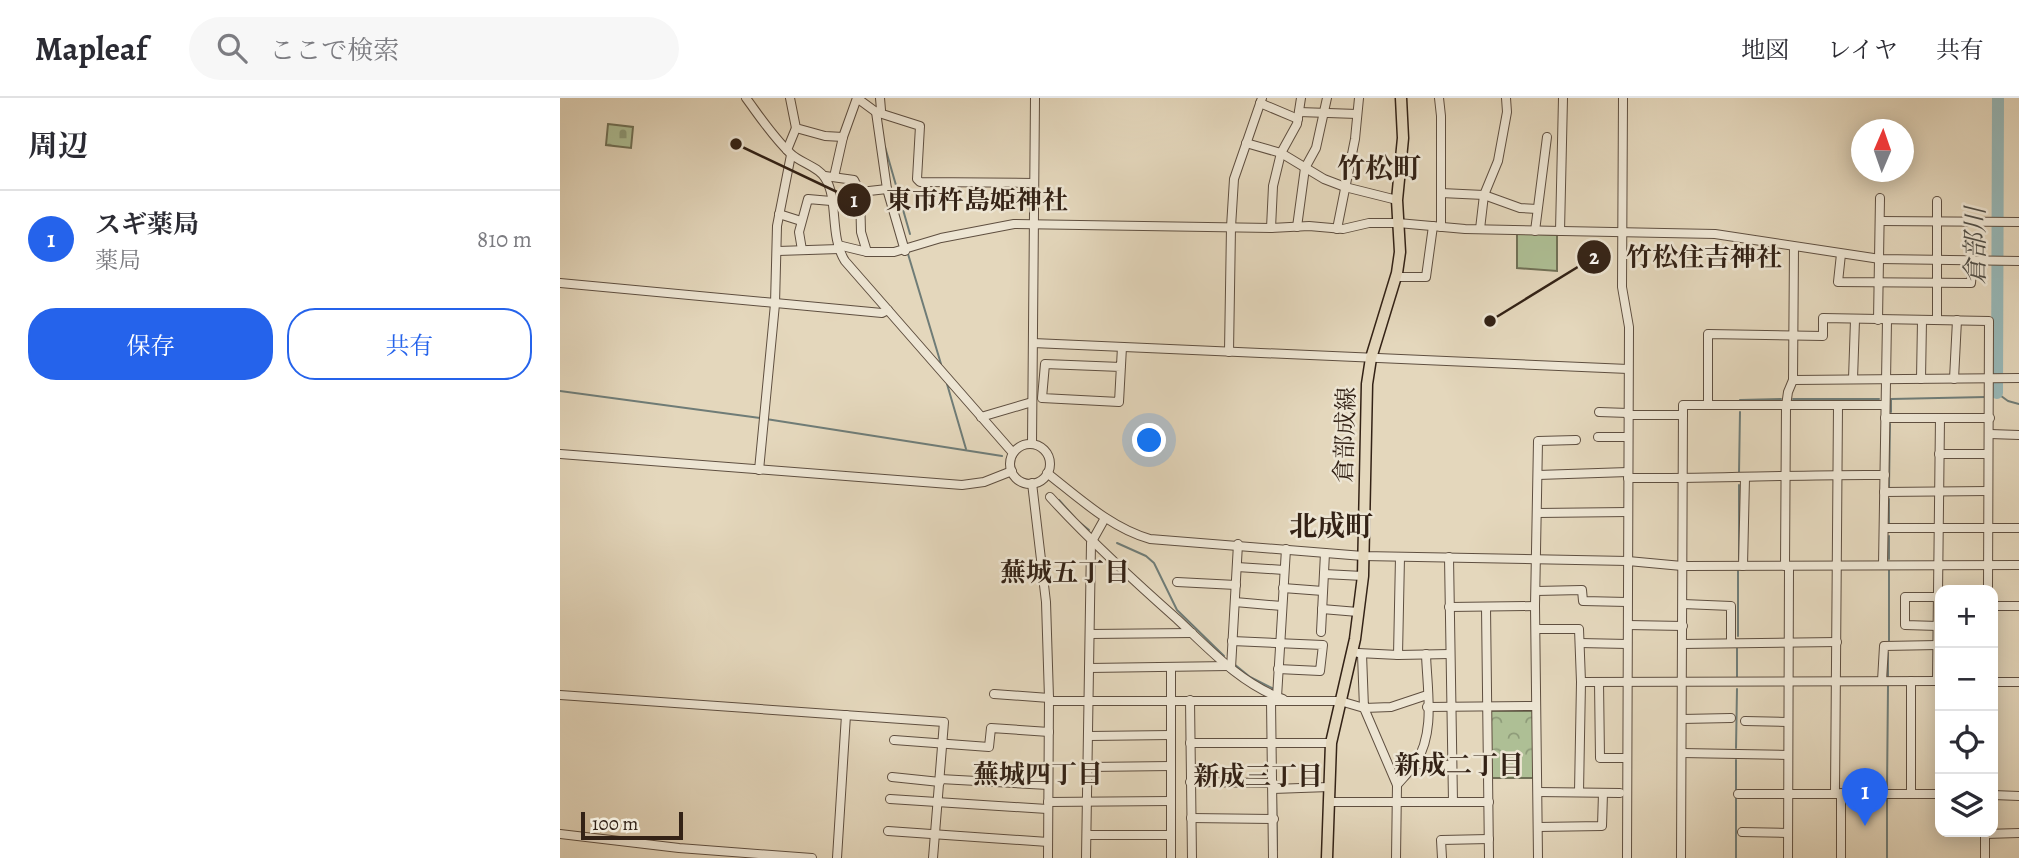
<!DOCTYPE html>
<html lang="ja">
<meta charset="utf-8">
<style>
body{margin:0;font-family:Alegreya,"Noto Serif JP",serif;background:#f7f7f7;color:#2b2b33}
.controls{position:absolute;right:21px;bottom:21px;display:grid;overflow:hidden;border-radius:14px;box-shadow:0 4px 18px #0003}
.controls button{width:63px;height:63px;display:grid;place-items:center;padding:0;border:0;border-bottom:2px solid #e1e1e2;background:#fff;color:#2b2b33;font:35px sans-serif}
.compass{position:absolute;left:1291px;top:21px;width:63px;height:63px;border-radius:50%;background:#fff;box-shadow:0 4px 18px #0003;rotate:2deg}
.scale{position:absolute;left:21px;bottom:18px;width:102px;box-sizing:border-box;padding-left:7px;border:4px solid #332216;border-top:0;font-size:19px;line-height:24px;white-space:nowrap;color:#332216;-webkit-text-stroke:5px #ede5d3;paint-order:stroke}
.you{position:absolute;left:590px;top:343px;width:24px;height:24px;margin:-18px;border:5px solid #fff;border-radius:50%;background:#1a73e8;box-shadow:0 0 0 10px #1a73e833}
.badge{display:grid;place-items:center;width:46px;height:46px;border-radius:50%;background:#2563eb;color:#fff;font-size:23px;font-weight:700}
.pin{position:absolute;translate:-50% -58px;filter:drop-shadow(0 2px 4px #0008)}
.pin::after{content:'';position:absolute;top:37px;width:24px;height:21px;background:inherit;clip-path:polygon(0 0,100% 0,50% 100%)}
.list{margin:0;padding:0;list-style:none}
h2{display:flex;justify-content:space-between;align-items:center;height:91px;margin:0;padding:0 28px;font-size:30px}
h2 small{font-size:23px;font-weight:400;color:#7c7c81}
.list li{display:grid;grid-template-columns:46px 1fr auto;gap:21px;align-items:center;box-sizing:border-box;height:98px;padding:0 28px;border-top:2px solid #e1e1e2}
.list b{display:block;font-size:26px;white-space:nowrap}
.list p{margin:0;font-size:23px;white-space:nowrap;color:#7c7c81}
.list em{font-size:23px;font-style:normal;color:#7c7c81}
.actions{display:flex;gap:14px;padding:21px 28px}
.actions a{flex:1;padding:16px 0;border:2px solid #2563eb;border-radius:28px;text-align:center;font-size:24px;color:#2563eb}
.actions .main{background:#2563eb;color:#fff}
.icon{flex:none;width:38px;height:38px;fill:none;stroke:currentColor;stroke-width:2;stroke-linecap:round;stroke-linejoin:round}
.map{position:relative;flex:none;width:1459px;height:760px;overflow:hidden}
header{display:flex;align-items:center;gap:42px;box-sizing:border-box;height:98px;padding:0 35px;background:#fff;border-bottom:2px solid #e1e1e2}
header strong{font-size:33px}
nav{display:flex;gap:38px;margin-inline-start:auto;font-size:24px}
.search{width:490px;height:63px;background:#f7f7f7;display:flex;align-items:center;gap:18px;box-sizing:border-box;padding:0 24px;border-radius:38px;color:#7c7c81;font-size:26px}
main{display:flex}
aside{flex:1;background:#fff}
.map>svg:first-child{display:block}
</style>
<header>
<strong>Mapleaf</strong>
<div class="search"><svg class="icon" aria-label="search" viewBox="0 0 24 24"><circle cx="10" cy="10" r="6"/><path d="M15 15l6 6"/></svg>ここで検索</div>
<nav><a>地図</a><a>レイヤ</a><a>共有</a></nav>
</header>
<main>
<aside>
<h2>周辺<small></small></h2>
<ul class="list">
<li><span class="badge">1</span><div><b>スギ薬局</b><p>薬局</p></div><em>810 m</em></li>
</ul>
<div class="actions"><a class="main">保存</a><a>共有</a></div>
</aside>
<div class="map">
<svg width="1459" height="760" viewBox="0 0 1459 760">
<defs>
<pattern id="forest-crowns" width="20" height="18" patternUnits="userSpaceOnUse" patternTransform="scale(1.75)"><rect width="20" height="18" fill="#aebf95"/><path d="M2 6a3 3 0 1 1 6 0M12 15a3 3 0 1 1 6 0" fill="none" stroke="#8e9b79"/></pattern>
<pattern id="cemetery-stones" width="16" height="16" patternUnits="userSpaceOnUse" patternTransform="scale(1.75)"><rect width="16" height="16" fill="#aebf95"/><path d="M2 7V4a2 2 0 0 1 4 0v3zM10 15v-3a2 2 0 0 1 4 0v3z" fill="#8e9b79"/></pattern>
</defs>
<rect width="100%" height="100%" fill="#e4d7bc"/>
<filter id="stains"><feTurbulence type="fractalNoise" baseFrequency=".00286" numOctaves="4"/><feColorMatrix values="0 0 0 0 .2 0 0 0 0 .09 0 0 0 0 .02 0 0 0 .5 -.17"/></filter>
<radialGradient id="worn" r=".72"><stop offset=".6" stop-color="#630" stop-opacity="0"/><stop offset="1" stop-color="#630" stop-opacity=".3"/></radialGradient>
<path fill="#aebf95" stroke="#707056" stroke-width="2" d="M 957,135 L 997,137 L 997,173 L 957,170 Z"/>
<path fill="url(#forest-crowns)" stroke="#707056" stroke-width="2" d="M 930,613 L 973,613 L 974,680 L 931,680 Z"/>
<path fill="url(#cemetery-stones)" stroke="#707056" stroke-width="2" d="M 48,26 L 73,29 L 71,50 L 46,47 Z"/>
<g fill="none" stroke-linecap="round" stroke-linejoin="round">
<g stroke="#6f7c77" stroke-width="2">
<path d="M 325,49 L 350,136"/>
<path d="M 348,156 L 381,266"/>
<path d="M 387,286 L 406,351"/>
<path d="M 0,293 L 200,320"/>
<path d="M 1431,297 L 1437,295 L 1448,303 L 1459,306"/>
<path d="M 1233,301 L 1319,301"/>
<path d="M 1180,302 L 1221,301"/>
<path d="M 1331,314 L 1331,301 L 1426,299"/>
<path d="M 206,321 L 442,358"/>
<path d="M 1179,375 L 1180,314"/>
<path d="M 1329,389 L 1330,326"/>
<path d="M 499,402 L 515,420"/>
<path d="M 519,424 L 529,432"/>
<path d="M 1329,425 L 1329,401"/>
<path d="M 557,445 L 586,458 L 594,465 L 617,512 L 664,558"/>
<path d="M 1179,461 L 1179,387"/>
<path d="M 1329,461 L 1329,438"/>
<path d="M 1178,538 L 1178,473"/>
<path d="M 1329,543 L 1329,470"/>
<path d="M 674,566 L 690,579 L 714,591"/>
<path d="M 1328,578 L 1328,555"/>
<path d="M 1177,579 L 1177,550"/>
<path d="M 1176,650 L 1177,591"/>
<path d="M 1176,662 L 1176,692"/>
<path d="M 1327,690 L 1328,588"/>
<path d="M 716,698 L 717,752"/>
<path d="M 1176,760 L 1176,698"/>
<path d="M 1327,760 L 1327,701"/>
</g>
<path stroke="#97b8b8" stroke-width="12" d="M 1437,295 L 1438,0"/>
<defs>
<g id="minor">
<path d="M 186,0 C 200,19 213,39 230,55 C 240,65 258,68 265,80 C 279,101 269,138 285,163 L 453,355"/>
<path d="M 230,0 L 236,30 L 265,38 L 283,39"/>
<path d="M 297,0 L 316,14 L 360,28 L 357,81 L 360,84 L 474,85"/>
<path d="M 320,0 L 321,12 L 316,14 L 327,91 L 345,153"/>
<path d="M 879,0 L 881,18 L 881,129"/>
<path d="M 1063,0 L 1062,189 L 1069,229 L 1067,760"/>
<path d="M 700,5 L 738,21"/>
<path d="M 739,14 L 797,16"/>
<path d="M 686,45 L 721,55 L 764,81 L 785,89 L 837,102"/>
<path d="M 227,52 L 236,30"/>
<path d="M 265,78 L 294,82 L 300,94 L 301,134 L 307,154"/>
<path d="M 274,79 L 283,39 L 297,0"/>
<path d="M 300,94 L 327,91"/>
<path d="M 881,95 L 924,97 L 960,110 L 977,111"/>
<path d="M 219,116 L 241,123"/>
<path d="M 1320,123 L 1459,124"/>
<path d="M 737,129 L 745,70 L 756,50 L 767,0"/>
<path d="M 711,130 L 713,88 L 721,55 L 737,26 L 741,0"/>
<path d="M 777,131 L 795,41 L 799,0"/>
<path d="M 920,131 L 924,97 L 938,63 L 947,14 L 946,0"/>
<path d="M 975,133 L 987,39"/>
<path d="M 1000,133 L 1003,0"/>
<path d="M 278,147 L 307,154 L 334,154 L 381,140 L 454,126 L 711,130 L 749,128 L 783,131 L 809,125 L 838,125 L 905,131 L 1155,136 L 1320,161 L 1459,163"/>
<path d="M 242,152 L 239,134 L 248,101 L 271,103"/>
<path d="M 218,153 L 279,151"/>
<path d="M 1281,156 L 1278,184 L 1411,185 L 1413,163"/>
<path d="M 836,179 L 866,179 L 873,128"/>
<path d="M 0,185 L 322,215 L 328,212"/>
<path d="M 1318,222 L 1320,100"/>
<path d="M 1377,222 L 1377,103"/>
<path d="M 473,245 L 1068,271"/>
<path d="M 669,254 L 671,129 L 674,81 L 702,0"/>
<path d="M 561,269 L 485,266 L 482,300 L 559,304 L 562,249"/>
<path d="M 1293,281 L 1295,222"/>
<path d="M 1361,281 L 1362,222"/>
<path d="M 1394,281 L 1397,222"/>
<path d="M 1233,282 L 1234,149"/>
<path d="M 1148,307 L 1148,236 L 1263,238 L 1263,220 L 1429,223 L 1428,492"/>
<path d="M 1039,314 L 1068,315"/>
<path d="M 1068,317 L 1123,317"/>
<path d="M 421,319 L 472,304"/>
<path d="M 1325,320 L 1430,320"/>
<path d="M 1430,336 L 1459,337"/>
<path d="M 1038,339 L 1068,339"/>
<path d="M 472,346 L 475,0"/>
<circle cx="470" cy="366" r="20"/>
<path d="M 0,356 L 402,387 L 424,384 L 452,373"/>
<path d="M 1379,356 L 1428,356"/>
<path d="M 199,372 L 215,206 L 217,128 L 231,57"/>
<path d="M 487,375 C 519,400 551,430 590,441 L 803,458 L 1068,463 L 1122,468 L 1459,467"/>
<path d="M 978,377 L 1068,374"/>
<path d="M 1068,380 C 1154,381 1239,376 1325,377"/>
<path d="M 472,385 L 486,504 L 489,600 L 488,760"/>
<path d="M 1324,394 L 1428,393"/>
<path d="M 490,399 C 530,443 573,482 617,521 C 649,551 681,586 723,601"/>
<path d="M 977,415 L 1068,414"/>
<path d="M 1324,430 L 1459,430"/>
<path d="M 889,459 L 893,704"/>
<path d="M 1323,467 L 1327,222"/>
<path d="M 1183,468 L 1185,380"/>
<path d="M 1225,468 L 1226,308 L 1228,294 L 1233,282 L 1459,280"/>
<path d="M 677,469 L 724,472"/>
<path d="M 764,476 L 803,478"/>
<path d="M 617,484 L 676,487"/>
<path d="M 723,490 L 763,493"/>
<path d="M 976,493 L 1022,492 L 1023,503 L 1067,504"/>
<path d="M 1378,499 L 1345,499 L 1345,527 L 1378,528"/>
<path d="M 675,504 L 722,508"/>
<path d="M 1123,506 L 1171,508 L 1171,544"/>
<path d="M 1433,508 L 1459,508"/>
<path d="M 889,509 L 975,508"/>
<path d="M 926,509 L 929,760"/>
<path d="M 762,511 L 798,514"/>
<path d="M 1068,527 L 1123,528"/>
<path d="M 976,531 L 1019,531 L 1021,584 L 1019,694"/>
<path d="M 761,534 L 765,455"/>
<path d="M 530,536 L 632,535"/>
<path d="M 672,543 L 763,547 L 760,573 L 718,571"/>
<path d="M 1020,545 L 1067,546"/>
<path d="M 1122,546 L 1277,544"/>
<path d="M 798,555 L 838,557 L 890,556"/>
<path d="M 802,556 L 804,610 L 831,609 L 867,597"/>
<path d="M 838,557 L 840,459"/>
<path d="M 529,570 L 669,568"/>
<path d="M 671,570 L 678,446"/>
<path d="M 1322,583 L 1324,548 L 1378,547"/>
<path d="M 1377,583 L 1380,320"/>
<path d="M 1021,584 L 1380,583"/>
<path d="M 1039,584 L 1040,660 L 1067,660"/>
<path d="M 1433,584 L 1459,584"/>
<path d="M 434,596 L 489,600"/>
<path d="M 0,597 L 384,624 L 373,760"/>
<path d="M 717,599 L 726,451"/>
<path d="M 630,602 L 632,760"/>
<path d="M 489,603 L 780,603 L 804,610 L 837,687 L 836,760"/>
<path d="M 711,603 L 713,760"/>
<path d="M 867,609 L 976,608"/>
<path d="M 1122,621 L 1171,620"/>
<path d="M 1185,623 L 1227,624"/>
<path d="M 529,638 L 611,637"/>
<path d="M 334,642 L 429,649 L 431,630 L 489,634"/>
<path d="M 630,645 L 771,645"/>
<path d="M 1122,655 L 1228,657"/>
<path d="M 855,666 L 891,667"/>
<path d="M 529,669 L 611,668"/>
<path d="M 332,679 L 380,684"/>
<path d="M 380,681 L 488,687"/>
<path d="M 630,684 L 713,685"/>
<path d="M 837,687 C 843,680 850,673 855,666 C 876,635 867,591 866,556"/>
<path d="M 713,691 L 769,689"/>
<path d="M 978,694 L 1060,695"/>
<path d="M 1275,695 L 1278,308"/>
<path d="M 1281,695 L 1281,760"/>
<path d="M 1178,696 L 1380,696"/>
<path d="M 1351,696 L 1351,583"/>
<path d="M 1433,697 L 1459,698"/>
<path d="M 330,701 L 487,711"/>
<path d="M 488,704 L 610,703"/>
<path d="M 769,704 L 929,704"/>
<path d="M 631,720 L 714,721"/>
<path d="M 978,729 L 1042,728 L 1043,695"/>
<path d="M 328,733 L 488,744"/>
<path d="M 1182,734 L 1228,735"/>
<path d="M 0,736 L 119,750 L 252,760"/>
<path d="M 1425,736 L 1459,735"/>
<path d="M 527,737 L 611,737"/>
<path d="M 277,760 L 286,617"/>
<path d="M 526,760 L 531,445 L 545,420"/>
<path d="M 611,760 L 611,570"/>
<path d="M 882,760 L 881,742 L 929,741"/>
<path d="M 978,760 L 975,508 L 978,343 L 1016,342"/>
<path d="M 1121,760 L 1123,307 L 1325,307"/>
<path d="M 1228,760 L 1229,468"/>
<path d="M 1425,760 L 1425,734"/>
</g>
<path id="major" d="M 767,760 L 771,645 L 795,541 L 803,478 L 807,286 L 811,260 L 837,175 L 840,154 L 837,102 L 843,40 L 841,0"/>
</defs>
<use href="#minor" stroke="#5f4f40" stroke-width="10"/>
<use href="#major" stroke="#332216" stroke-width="13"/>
<use href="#minor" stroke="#ede5d3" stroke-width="8"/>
<use href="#major" stroke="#e4d7bc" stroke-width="10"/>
</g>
<g text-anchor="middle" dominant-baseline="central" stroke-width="5" stroke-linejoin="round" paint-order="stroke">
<g font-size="24" fill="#332216" stroke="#ede5d3">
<text transform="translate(785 337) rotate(-88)">倉部成線</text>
</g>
<g font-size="26" font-style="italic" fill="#514f47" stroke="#ede5d3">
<text transform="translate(1415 148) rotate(-90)">倉部川</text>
</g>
<g font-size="26" font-weight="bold" fill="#332216" stroke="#ede5d3">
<text x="505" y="474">蕪城五丁目</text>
<text x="899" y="667">新成二丁目</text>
<text x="478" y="676">蕪城四丁目</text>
<text x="698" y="678">新成三丁目</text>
</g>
<g font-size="28" font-weight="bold" fill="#332216" stroke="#ede5d3">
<text x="819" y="71">竹松町</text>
<text x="771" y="429">北成町</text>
</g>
</g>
<path fill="none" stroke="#332216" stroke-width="2.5" d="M176 46L294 102M930 223L1034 159"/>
<g fill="#332216" stroke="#ede5d3" stroke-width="2.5">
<circle cx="176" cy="46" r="7"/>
<circle cx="930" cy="223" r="7"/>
<circle cx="294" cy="102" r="18"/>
<circle cx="1034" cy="159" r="18"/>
</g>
<g font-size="21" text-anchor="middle" font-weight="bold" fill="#fff">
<text x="294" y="109">1</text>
<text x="1034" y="166">2</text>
</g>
<g font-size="26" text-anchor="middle" font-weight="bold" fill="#332216" stroke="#ede5d3" stroke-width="5" stroke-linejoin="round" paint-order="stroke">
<text x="417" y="111">東市杵島姫神社</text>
<text x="1144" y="168">竹松住吉神社</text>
</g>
<rect width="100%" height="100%" filter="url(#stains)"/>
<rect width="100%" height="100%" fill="url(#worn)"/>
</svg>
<div class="controls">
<button>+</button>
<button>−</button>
<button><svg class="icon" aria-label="locate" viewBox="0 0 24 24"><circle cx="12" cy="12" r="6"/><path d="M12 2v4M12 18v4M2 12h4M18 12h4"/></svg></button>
<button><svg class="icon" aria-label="layers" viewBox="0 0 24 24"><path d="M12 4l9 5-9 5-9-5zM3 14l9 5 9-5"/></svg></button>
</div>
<svg class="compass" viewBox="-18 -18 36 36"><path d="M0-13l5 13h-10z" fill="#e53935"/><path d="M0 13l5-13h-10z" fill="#7c7c81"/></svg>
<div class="scale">100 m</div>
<div class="you"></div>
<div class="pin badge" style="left:1305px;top:728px">1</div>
</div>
</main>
